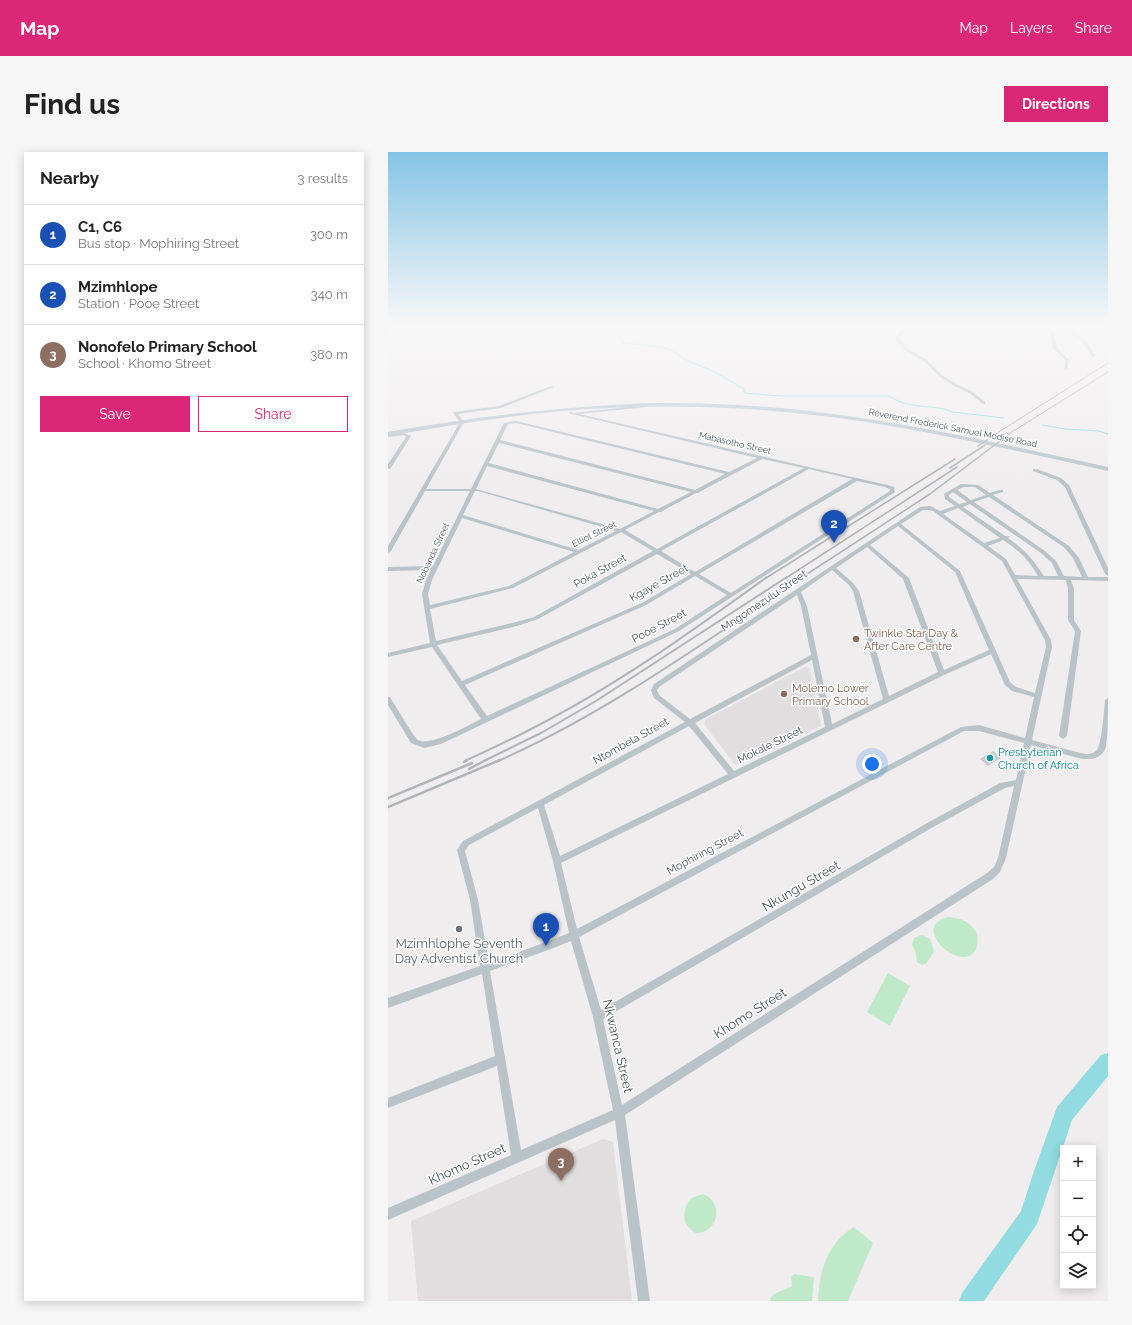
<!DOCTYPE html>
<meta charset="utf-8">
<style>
body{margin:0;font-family:Raleway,sans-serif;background:#f6f6f6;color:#222}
.controls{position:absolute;right:12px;bottom:12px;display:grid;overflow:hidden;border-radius:0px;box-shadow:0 2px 10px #0003}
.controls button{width:36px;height:36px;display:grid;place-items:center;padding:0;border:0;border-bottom:1px solid #e0e0e0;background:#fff;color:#222;font:20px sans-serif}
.you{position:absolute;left:484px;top:612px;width:14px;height:14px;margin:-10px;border:3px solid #fff;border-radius:50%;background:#1a73e8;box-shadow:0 0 0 6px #1a73e833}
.badge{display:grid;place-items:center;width:26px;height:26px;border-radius:50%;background:#db2777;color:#fff;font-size:13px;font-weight:700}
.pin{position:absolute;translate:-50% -33px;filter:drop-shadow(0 1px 2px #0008)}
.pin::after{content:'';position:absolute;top:21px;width:14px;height:12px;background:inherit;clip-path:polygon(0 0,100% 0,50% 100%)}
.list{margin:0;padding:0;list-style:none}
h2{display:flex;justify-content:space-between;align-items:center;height:52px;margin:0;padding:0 16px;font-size:17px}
h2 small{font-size:13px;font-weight:400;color:#767676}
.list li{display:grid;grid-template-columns:26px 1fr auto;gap:12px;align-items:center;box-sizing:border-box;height:60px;padding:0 16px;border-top:1px solid #e0e0e0}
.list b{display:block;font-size:15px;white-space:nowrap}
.list p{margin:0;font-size:13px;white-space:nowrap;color:#767676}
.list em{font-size:13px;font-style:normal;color:#767676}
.actions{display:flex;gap:8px;padding:12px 16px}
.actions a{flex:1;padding:9px 0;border:1px solid #db2777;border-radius:0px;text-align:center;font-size:14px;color:#db2777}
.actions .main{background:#db2777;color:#fff}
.icon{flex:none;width:22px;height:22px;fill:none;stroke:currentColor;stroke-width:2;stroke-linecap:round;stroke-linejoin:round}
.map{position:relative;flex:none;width:720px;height:1149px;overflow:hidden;border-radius:0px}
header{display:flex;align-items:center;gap:24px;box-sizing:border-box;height:56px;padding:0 20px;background:#db2777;color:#fff}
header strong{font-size:19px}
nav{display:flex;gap:22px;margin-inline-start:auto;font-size:14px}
.intro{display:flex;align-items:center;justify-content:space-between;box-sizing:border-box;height:96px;padding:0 24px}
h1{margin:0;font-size:28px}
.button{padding:10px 18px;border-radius:0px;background:#db2777;color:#fff;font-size:14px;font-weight:700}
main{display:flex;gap:24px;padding:0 24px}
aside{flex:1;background:#fff;border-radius:0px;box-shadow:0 2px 10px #0003}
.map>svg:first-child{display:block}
</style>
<header>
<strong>Map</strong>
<nav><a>Map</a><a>Layers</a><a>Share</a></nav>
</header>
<div class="intro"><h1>Find us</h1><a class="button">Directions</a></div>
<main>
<aside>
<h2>Nearby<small>3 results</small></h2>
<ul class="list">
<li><span class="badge" style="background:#1a4fb4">1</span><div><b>C1, C6</b><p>Bus stop · Mophiring Street</p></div><em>300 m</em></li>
<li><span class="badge" style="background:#1a4fb4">2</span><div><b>Mzimhlope</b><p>Station · Pooe Street</p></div><em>340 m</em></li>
<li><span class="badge" style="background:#8d6e63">3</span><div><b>Nonofelo Primary School</b><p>School · Khomo Street</p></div><em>380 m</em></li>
</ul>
<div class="actions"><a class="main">Save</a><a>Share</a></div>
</aside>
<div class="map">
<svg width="720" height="1149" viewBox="0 0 720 1149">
<rect width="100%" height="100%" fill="#f0edee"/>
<g fill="#e0dedf">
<path d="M 417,515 L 422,516 L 433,574 L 358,610 L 357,608 L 347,613 L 316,572 L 318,567 Z"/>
<path d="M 215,987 L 225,990 L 244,1149 L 30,1149 L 23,1069 Z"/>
</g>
<g fill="#c0e9ca">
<path d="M 560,765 C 574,766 582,770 589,781 C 590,786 590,793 588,797 C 575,824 520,775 560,765 Z"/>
<path d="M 534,783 L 542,787 L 546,799 L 539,811 L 534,813 L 529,810 L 528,802 L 524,792 L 526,786 Z"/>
<path d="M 500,821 L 522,834 L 502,874 L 479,860 Z"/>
<path d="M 315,1042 C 336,1050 331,1081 308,1081 C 293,1073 293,1057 304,1046 Z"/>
<path d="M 466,1075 L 485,1091 L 460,1149 L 430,1149 C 431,1120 439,1091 466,1075 Z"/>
<path d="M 406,1122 L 426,1125 L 424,1149 L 382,1149 C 384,1139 397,1139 404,1134 L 403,1125 Z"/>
</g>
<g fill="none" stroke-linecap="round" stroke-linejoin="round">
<g stroke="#92dbe0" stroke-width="1">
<path d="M 236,172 L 231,177 L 231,184 L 235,191 L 267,194 L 283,198 L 296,207 L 327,220 L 356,237 L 356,241 L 393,244 L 501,244 C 525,259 542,251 565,260 L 616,266"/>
<path d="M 654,273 L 677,277 L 711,279 L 720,282"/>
</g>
<path fill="#92dbe0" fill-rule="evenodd" d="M 720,901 L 720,924 L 684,968 L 649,1072 L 596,1149 L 571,1149 L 574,1141 L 633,1059 L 646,1019 L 669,955 L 713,903 Z"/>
</g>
<path fill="#c8cbce" d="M 605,599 L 613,606 L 600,614 L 592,607 Z"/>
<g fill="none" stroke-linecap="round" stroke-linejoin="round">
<g fill="#bac3c8" fill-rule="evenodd">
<path d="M 521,172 L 524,172 L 515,181 L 511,187 L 520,197 L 539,208 L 554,223 L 570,233 L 585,240 L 597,250 L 597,252 L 595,252 L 583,242 L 568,235 L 552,225 L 537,210 L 518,199 L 507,187 L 513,179 Z"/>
<path d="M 656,172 C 678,172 698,184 707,204 L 704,205 C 693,184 682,179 660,173 L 666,181 L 669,196 L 681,208 L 680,216 L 677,217 L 677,208 L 665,196 L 662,181 Z"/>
<path d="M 163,234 L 166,235 L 113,256 L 70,262 L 76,270 L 38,337 L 83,337 L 116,271 L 128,269 L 341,320 L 369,306 L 180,261 L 182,260 L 186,261 L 257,253 L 259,254 L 258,255 L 191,262 L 499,333 L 506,335 L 507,340 L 291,479 L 53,592 L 36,596 L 23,591 L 0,553 L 0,545 L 2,545 C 7,553 25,584 30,588 C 42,595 81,573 93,567 L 44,495 L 0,505 L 0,501 L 42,491 L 34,442 L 38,428 L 43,418 L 0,419 L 0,415 L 45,414 L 82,339 L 37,339 L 3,399 L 0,401 L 0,394 L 72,270 L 65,261 L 66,260 L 111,254 ZM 128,271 L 337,322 L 307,338 L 112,288 L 120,272 ZM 111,291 L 303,340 L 270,357 L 101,311 ZM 374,307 L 416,316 L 269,397 L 237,378 L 271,360 L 274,360 L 274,359 L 308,341 L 311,341 L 311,340 ZM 99,314 L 266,359 L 232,377 L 88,337 ZM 421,317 L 464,327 L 307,420 L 273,399 ZM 469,329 L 497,335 L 502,337 L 502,339 L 343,441 L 311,422 ZM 87,339 L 90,339 L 228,379 L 190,398 L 75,363 ZM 74,366 L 186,400 L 121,434 L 42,453 L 40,442 L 44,428 ZM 233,380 L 265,399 L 146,465 L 128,470 L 48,489 L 42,457 L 125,436 ZM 269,402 L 303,422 L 254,451 L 74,529 L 49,493 L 129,474 L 150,467 ZM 307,424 L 339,443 L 287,477 L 99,564 L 77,533 L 258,453 Z"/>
<path d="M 16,281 L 23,284 L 2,317 L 0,317 L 0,312 L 18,285 L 16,283 L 0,285 L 0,283 Z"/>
<path d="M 645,317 L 649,317 L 673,326 L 681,333 L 720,416 L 720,424 L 717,422 L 677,335 L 669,328 L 645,319 Z"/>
<path d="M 573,332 L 590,333 L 602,341 L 611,338 L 615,338 L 615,340 L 605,343 L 681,394 L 691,406 L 700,425 L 720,425 L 720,429 L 683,428 L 686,437 L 686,468 L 693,479 L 679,584 L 675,587 L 671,584 L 687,479 L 680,468 L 680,437 L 678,428 L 629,427 L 663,488 L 664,495 L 644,588 L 692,601 C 697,602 703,603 708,599 C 714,594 716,558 717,548 L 720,546 C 720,561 720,580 718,595 C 711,615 687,605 672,601 C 662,599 653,596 643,593 L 618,706 L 612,720 L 605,727 L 237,963 L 262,1149 L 250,1149 L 227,968 L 0,1068 L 0,1056 L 123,1003 L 109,914 L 0,956 L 0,946 L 107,904 L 94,822 L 0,856 L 0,846 L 92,814 L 82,748 L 69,698 L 75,689 L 297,570 L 266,546 L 263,538 L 266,532 L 532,355 L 542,354 L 552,359 L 567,354 L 557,347 L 556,342 ZM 576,335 L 587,335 L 598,343 L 583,348 L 569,338 ZM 565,340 L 579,350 L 571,352 L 561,345 L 561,343 ZM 601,345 L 677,396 L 685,406 L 694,425 L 676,424 L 668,409 L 657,399 L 586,350 ZM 582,352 L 653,401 L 664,411 L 670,424 L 656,424 C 644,406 638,399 620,386 L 622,385 L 621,384 L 617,384 L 575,355 ZM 570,356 L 612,386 L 596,391 L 555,362 ZM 535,358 L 541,358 L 545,359 L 614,409 L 657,488 L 658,495 L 647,541 L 628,535 L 622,530 L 572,419 L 513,372 ZM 510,374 L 567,420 L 601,498 L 556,518 L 521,426 L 482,393 ZM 615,388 C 633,400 639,406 650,424 L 627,423 L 618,407 L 600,394 ZM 479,395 L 515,427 L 550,520 L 501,544 L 471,439 L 465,431 L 448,416 ZM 444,418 L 461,433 L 465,439 L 495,547 L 444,572 L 419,454 L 413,440 ZM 409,443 L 413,454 L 423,503 L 302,567 L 271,543 L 269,538 L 271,535 ZM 603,502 L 617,533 L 624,539 L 646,545 L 637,586 L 591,573 L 573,575 L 189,777 L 173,711 L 556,523 ZM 424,508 L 437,575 L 346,619 L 307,571 ZM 301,574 L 340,622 L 172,704 L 156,653 ZM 576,579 L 591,579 L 636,591 L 628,628 L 612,631 L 541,670 L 213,858 L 191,785 ZM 626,634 L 610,706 L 606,715 L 599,721 L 234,953 L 215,867 L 547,674 L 617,636 ZM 150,656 L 165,709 L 181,781 L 161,789 L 101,811 L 90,748 L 77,699 L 81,693 ZM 183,789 L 205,865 L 225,958 L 133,998 L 102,819 L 163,797 Z"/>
</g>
<path fill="#bbc6cd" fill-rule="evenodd" d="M 264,251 C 319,251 374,253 429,260 C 527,272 624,294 720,315 L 720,319 C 609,295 499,268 386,259 C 315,253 244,253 174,259 C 115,264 58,274 0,284 L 0,280 C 88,265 175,254 264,251 Z"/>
<g stroke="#b0b4b7" stroke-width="1">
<path d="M 606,283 L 720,211"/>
<path d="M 619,283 L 720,220"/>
</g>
<g stroke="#b0b4b7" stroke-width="1.5">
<path d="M 590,294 L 608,282"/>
<path d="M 562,316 L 597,293"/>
<path d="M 378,426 L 567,307"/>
<path d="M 398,426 L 569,315"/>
<path d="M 413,426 L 542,342 L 621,282"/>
</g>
<g stroke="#b0b4b7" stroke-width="2">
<path d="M 77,609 C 100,598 123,588 145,576 C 228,534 304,479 379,425"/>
<path d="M 96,609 L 153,581 L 208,549 L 399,425"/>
<path d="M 110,609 C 219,561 316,490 415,425"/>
</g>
<g stroke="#b0b4b7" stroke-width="2.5">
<path d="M 76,610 L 79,608"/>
<path d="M 81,617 L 98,608"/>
<path d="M 0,646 L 84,611"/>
<path d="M 0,655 L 112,608"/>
</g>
</g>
<linearGradient id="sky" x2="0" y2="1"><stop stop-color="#85c4e5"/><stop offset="0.52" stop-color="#f8f7f7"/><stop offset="1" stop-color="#f8f7f7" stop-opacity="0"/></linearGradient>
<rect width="720" height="333" fill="url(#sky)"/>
<g fill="#8d6e63" stroke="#fff" stroke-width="1.5">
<circle cx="468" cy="487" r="4"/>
<circle cx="396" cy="542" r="4"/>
</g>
<circle fill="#0f9aa8" stroke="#fff" stroke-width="1.5" cx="602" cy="606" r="4"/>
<circle fill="#6b7280" stroke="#fff" stroke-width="1.5" cx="71" cy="777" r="4"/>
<g text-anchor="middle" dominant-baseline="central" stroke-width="3" stroke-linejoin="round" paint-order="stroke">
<g font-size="9" fill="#485358" stroke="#fff">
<text transform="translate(565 276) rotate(11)">Reverend Frederick Samuel Modise Road</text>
<text transform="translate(347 291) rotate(13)">Mabasotho Street</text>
<text transform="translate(206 382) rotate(-26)">Elliot Street</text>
<text transform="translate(45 401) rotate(-65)">Nobanda Street</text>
</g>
<g font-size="11" fill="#485358" stroke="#fff">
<text transform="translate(212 419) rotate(-29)">Poka Street</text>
<text transform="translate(271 431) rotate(-29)">Kgaye Street</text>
<text transform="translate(376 449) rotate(-34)">Mngomezulu Street</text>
<text transform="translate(271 474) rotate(-28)">Pooe Street</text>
<text transform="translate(243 589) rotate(-29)">Ntombela Street</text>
<text transform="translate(382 593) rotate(-26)">Mokale Street</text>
<text transform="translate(317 700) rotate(-28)">Mophiring Street</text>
</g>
<g font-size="11" fill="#785e54" stroke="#fff" text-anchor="start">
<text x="476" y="481">Twinkle Star Day &amp;<tspan x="476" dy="13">After Care Centre</tspan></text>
<text x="404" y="536">Molemo Lower<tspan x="404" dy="13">Primary School</tspan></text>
</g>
<g font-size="11" fill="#0d838f" stroke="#fff" text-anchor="start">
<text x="610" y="600">Presbyterian<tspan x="610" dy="13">Church of Africa</tspan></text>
</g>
<g font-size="13" fill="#485358" stroke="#fff">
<text transform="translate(413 734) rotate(-30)">Nkungu Street</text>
<text transform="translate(362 861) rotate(-32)">Khomo Street</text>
<text transform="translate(230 894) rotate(77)">Nkwanca Street</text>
<text transform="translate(79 1012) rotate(-24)">Khomo Street</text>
</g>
<g font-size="13" fill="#5b616d" stroke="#fff">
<text x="71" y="791">Mzimhlophe Seventh<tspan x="71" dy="15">Day Adventist Church</tspan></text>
</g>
</g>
</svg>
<div class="controls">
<button>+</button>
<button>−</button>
<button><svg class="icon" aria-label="locate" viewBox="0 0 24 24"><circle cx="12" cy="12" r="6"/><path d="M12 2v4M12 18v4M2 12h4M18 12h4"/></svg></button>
<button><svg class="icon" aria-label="layers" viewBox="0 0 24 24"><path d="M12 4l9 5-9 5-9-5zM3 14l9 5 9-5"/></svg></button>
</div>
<div class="you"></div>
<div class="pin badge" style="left:158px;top:794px;background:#1a4fb4">1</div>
<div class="pin badge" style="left:446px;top:391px;background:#1a4fb4">2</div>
<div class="pin badge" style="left:173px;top:1029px;background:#8d6e63">3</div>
</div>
</main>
